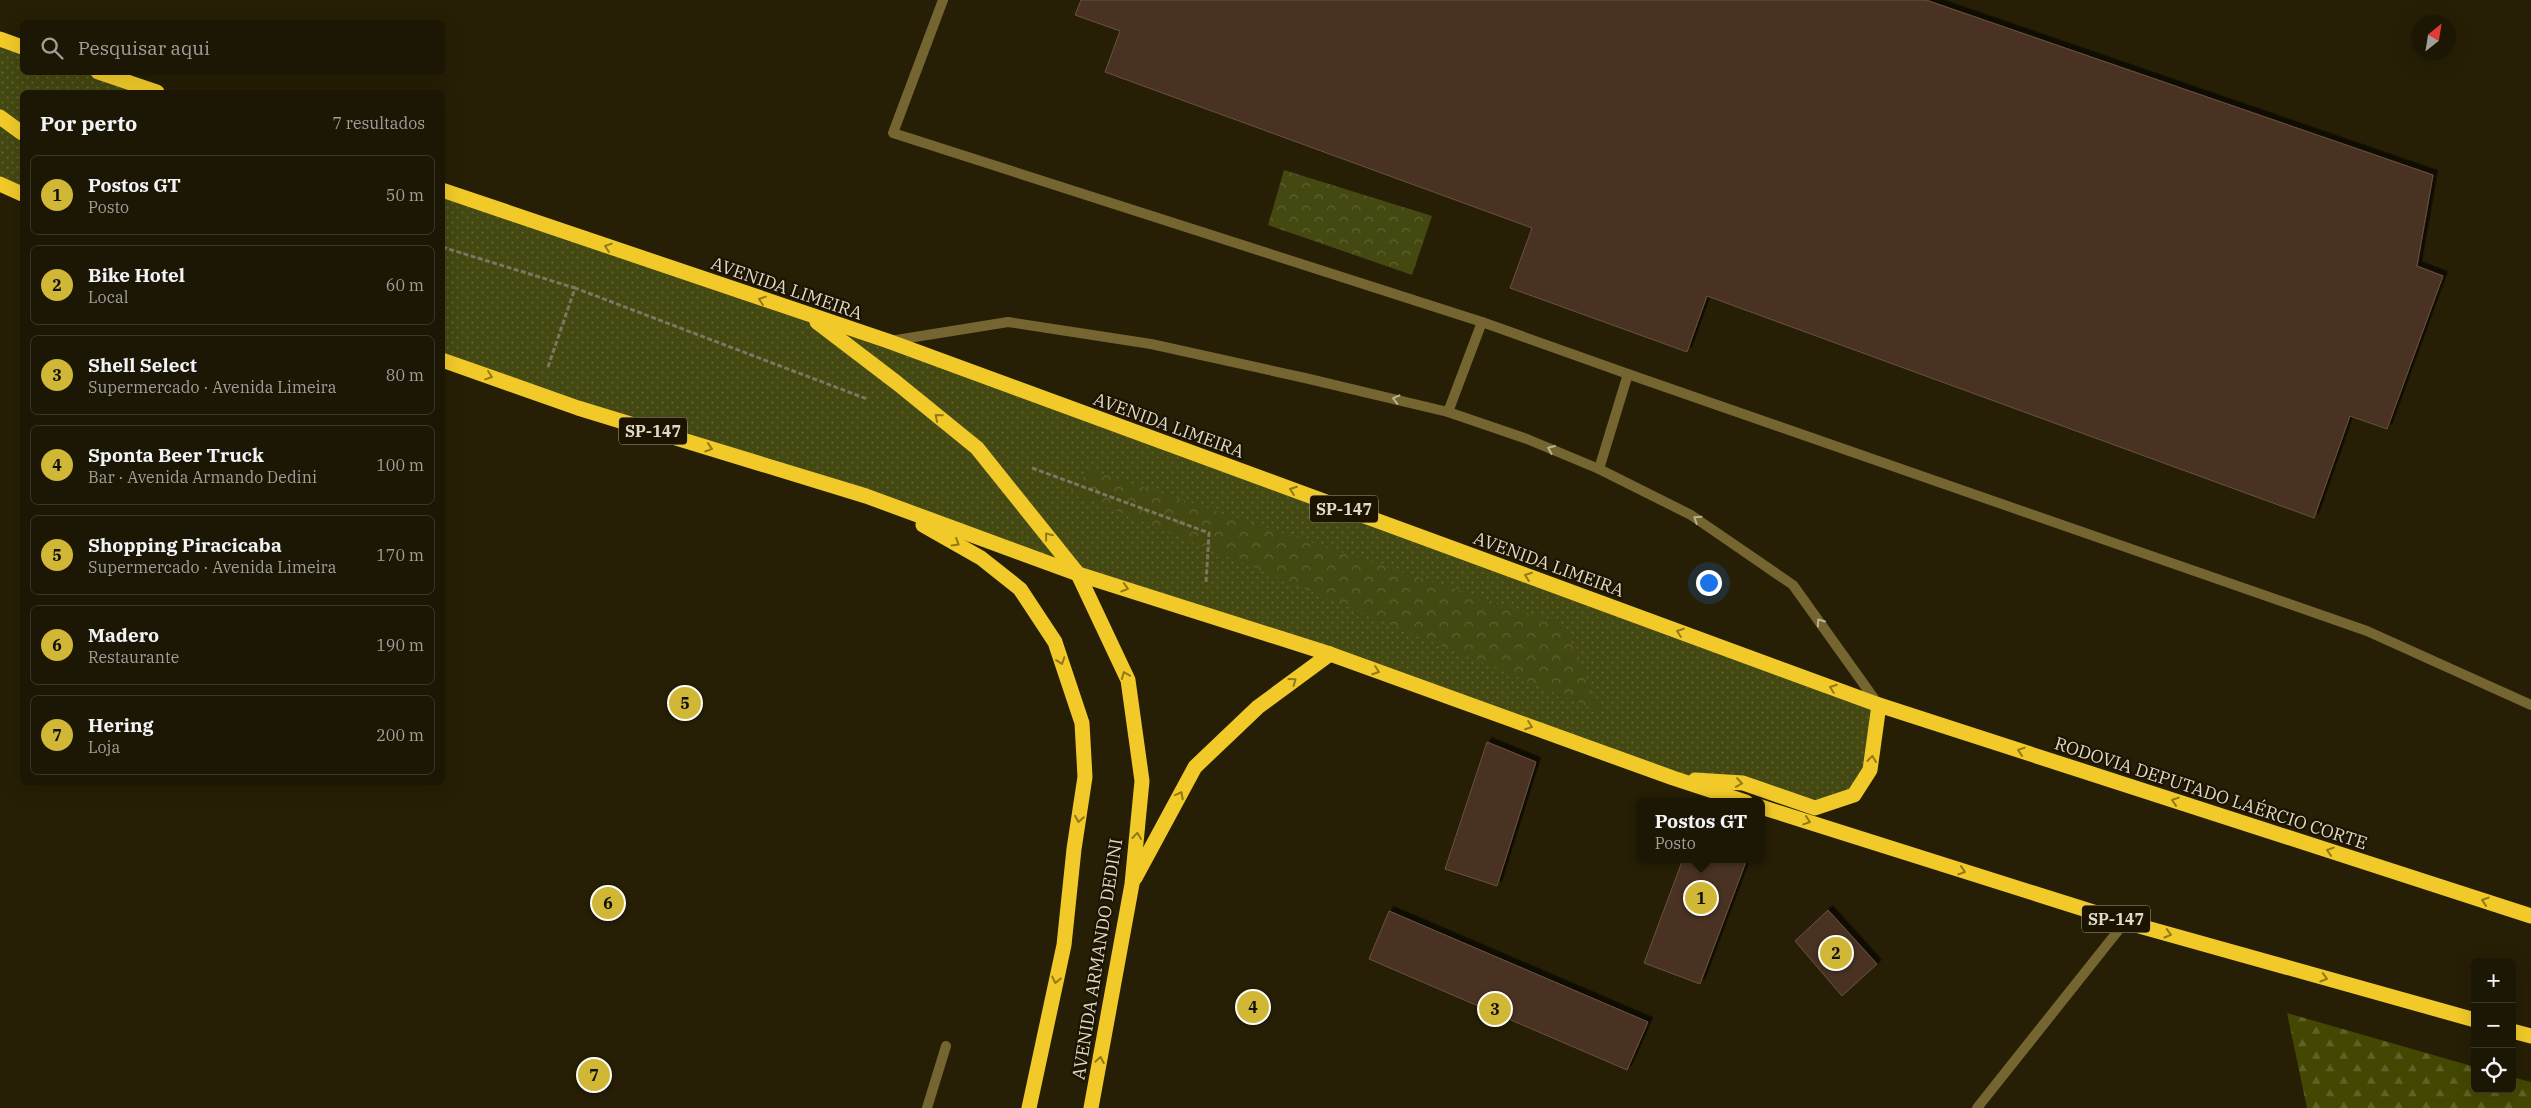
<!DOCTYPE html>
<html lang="pt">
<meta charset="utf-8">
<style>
body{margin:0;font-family:"IBM Plex Serif",serif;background:#292313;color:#f1f3f6}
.controls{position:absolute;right:15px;bottom:15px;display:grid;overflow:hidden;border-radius:8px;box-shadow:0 5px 20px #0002}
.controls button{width:45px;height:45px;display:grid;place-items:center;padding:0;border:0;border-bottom:1px solid #3a3526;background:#1c1604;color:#f1f3f6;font:25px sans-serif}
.compass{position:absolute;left:2411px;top:15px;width:45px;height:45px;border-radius:50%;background:#1c1604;box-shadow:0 5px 20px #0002;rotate:30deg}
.you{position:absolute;left:1708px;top:582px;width:18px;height:18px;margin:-12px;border:4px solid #fff;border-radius:50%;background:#1a73e8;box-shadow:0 0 0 8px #1a73e833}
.badge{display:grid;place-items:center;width:32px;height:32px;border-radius:50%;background:#d1b736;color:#111;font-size:16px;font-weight:700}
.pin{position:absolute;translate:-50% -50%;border:2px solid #fff;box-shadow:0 1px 5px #0006}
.popup{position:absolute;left:1637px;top:798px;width:128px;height:65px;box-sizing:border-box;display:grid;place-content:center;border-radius:8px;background:#1c1604;filter:drop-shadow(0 1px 4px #0005);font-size:16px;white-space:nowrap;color:#a09f9a}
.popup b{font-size:19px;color:#f1f3f6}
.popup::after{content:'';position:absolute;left:50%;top:100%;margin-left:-10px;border:10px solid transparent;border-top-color:#1c1604}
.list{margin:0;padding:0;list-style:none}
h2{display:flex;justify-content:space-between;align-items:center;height:65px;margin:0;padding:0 20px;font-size:21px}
h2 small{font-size:16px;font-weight:400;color:#a09f9a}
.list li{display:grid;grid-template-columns:32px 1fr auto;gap:15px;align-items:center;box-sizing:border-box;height:80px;margin:0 10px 10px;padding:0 10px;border:1px solid #3a3526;border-radius:8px}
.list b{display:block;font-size:19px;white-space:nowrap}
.list p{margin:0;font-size:16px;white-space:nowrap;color:#a09f9a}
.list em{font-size:16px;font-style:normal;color:#a09f9a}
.icon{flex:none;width:28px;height:28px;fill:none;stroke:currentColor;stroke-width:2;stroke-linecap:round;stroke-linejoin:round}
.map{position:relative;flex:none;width:2531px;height:1108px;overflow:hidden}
.search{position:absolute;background:#1c1604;box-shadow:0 5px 20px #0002;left:20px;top:20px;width:425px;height:55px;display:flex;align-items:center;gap:12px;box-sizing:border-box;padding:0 18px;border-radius:8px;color:#a09f9a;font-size:19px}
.panel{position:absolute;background:#1c1604;box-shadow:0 5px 20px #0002;left:20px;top:90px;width:425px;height:695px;border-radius:8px}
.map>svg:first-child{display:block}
</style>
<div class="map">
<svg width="2531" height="1108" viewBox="0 0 2531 1108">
<defs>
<pattern id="grass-dots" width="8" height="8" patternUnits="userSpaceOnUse" patternTransform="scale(1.25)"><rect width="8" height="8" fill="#444811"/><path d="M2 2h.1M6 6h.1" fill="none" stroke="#5f6232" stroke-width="1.8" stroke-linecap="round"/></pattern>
<pattern id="forest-firs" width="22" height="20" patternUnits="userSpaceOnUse" patternTransform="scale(1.25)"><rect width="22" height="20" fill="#444702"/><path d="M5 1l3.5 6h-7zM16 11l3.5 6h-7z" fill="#5f6126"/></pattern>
<pattern id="park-crowns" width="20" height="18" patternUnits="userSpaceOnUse" patternTransform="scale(1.25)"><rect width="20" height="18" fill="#444811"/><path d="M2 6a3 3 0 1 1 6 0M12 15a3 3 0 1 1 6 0" fill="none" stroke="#5f6232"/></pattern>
<filter id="shadow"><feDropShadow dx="4.5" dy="-4.5" stdDeviation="0" flood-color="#0009"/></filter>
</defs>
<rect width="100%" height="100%" fill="#261e05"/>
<g fill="url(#grass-dots)">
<path d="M 0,39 L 22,47 L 22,72 L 98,73 L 157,92 L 22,92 L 22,194 L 0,184 Z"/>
<path d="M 443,190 L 808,315 L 1879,705 L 1870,770 L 1854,795 L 1815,808 L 1743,783 L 1673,778 L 443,360 Z"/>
</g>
<path fill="url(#forest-firs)" d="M 2287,1013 L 2475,1067 L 2475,1089 L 2512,1089 L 2512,1077 L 2531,1082 L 2531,1108 L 2307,1108 Z"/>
<g fill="url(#park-crowns)">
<path d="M 1284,170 L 1432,216 L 1412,275 L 1268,225 Z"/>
<path d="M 1091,470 L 1564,625 L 1601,712 L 1069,491 Z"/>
</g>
<g fill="#493323" stroke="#6a5141" filter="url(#shadow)">
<path d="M 1081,0 L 1926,0 L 2433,175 L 2417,266 L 2443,276 L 2387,429 L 2350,416 L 2314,518 L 1707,296 L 1687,352 L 1510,288 L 1532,228 L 1105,72 L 1120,31 L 1075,15 Z"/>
<path d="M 1487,742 L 1536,762 L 1497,886 L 1445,869 Z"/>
<path d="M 1683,859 L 1747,859 L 1700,984 L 1644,963 Z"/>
<path d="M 1828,910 L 1877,964 L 1842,996 L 1795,941 Z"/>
<path d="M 1389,911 L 1648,1022 L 1627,1070 L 1369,959 Z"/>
</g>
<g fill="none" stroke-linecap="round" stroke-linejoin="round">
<g stroke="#7c7561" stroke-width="3" stroke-dasharray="5 2.5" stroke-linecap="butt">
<path d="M 442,247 L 575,288"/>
<path d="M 548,367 L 575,288 L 867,399"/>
<path d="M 1032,468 L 1209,533 L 1206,583"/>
</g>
<g stroke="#756631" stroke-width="10">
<path d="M 943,0 L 893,133 L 1482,322"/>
<path d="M 1448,412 L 1482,322 L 1628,374"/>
<path d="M 927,1108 L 946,1046"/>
<path d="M 1977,1108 L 2125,922"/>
</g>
<g stroke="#756631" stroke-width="10">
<path d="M 890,341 L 1008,322 L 1151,344 L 1305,378 L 1448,412 L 1527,439 L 1599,469 L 1691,515 L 1793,585 L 1878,704"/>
<path d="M 1599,469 L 1628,374 L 2367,631 L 2531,705"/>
</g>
<g stroke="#f1ca29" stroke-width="15">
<path d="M 0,39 L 22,47"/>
<path d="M 98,72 L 157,92"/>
<path d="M 0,117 L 22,133"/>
<path d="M 0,184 L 22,194"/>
<path d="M 442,190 L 888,341 L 1879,705 L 2531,916"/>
<path d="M 817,322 L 897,383 L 977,448 L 1078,574 L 1128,680 L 1142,781 L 1132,884 L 1091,1108"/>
<path d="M 442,360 L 578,408 L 866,496 L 1078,574 L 1330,654 L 1673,778 L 1746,802"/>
<path d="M 923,525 L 981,558 L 1020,589 L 1055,642 L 1082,723 L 1085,777 L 1074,849 L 1064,945 L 1029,1108"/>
<path d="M 1695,780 L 1743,783 L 1815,808 L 1854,795 L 1870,770 L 1879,705"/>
<path d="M 1761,807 L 2125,922 L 2475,1020"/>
<path d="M 1135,878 L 1195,767 L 1258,707 L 1330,654"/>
<path d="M 2512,1031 L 2531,1036"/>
</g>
</g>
<defs><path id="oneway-chevron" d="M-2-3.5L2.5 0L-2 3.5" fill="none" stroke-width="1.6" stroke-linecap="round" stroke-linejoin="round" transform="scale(1.25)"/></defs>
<g stroke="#927817">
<use href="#oneway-chevron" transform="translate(608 247) rotate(-161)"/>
<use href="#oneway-chevron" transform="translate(762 300) rotate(-161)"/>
<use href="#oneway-chevron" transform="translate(489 376) rotate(19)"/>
<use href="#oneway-chevron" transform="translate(938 417) rotate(-140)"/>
<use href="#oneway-chevron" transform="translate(709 448) rotate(17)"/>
<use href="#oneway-chevron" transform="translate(1293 490) rotate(-160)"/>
<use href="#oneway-chevron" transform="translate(1048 536) rotate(-129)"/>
<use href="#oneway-chevron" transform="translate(956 543) rotate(31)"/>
<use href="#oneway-chevron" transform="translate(1528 576) rotate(-160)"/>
<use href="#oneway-chevron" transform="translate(1125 588) rotate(17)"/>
<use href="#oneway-chevron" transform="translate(1680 632) rotate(-160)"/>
<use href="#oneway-chevron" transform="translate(1061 661) rotate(71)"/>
<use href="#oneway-chevron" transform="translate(1376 671) rotate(20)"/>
<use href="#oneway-chevron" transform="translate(1125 675) rotate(-112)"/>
<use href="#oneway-chevron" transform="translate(1293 681) rotate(-36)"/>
<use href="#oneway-chevron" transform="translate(1833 688) rotate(-160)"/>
<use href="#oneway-chevron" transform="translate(1529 726) rotate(20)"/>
<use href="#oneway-chevron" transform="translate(2021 751) rotate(-162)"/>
<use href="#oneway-chevron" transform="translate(1872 759) rotate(-83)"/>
<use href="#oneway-chevron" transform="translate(1739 783) rotate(8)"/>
<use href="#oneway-chevron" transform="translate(1180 795) rotate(-62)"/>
<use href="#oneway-chevron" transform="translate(2175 801) rotate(-162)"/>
<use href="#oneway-chevron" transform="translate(1079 819) rotate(99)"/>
<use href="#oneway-chevron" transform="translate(1807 821) rotate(18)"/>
<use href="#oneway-chevron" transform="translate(1137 836) rotate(-84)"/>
<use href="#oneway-chevron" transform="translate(2330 851) rotate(-162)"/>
<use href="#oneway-chevron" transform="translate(1962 871) rotate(18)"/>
<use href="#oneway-chevron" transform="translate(2485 901) rotate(-162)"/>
<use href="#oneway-chevron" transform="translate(2168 934) rotate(16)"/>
<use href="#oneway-chevron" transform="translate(2324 978) rotate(16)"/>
<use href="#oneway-chevron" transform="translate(1056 980) rotate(102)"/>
<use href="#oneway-chevron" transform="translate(1100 1060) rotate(-80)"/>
</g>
<g stroke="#b9b194">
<use href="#oneway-chevron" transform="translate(1396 399) rotate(-166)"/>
<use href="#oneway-chevron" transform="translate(1551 449) rotate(-157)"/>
<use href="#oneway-chevron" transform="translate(1697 519) rotate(-147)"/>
<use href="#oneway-chevron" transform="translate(1820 622) rotate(-125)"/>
</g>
<g text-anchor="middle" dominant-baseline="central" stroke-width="4.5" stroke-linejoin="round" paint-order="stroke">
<g fill="#1d1400" stroke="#a49e8d" stroke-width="1">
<rect x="619" y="417.5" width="68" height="27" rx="4"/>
<rect x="1310" y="495.5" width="68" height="27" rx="4"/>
<rect x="2082" y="905.5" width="68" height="27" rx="4"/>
</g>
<g font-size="16" font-weight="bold" fill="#ded9ca">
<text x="653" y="431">SP-147</text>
<text x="1344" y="509">SP-147</text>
<text x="2116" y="919">SP-147</text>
</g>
<g font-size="18" fill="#ded9ca" stroke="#1d1400">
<text transform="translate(787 288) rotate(19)">AVENIDA LIMEIRA</text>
<text transform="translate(1169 425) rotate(20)">AVENIDA LIMEIRA</text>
<text transform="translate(1549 564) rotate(20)">AVENIDA LIMEIRA</text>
<text transform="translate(2211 793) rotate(18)">RODOVIA DEPUTADO LAÉRCIO CORTE</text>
<text transform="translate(1097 959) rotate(-81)">AVENIDA ARMANDO DEDINI</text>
</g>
</g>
</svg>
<div class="controls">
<button>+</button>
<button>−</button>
<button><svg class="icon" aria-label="locate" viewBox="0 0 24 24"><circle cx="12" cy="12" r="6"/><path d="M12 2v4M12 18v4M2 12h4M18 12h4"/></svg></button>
</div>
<svg class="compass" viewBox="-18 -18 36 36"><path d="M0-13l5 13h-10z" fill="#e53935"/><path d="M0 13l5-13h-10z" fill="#a09f9a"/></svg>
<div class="you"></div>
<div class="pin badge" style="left:1701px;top:898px">1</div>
<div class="popup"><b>Postos GT</b>Posto</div>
<div class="pin badge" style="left:1836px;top:953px">2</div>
<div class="pin badge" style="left:1495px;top:1009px">3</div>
<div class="pin badge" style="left:1253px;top:1007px">4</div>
<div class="pin badge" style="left:685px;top:703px">5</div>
<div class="pin badge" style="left:608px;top:903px">6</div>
<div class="pin badge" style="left:594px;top:1075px">7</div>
<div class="search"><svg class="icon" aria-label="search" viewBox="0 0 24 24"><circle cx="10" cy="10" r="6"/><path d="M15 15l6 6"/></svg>Pesquisar aqui</div>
<section class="panel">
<h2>Por perto<small>7 resultados</small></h2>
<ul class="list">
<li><span class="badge">1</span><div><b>Postos GT</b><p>Posto</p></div><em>50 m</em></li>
<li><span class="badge">2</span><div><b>Bike Hotel</b><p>Local</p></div><em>60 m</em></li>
<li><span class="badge">3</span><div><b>Shell Select</b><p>Supermercado · Avenida Limeira</p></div><em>80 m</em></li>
<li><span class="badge">4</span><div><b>Sponta Beer Truck</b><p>Bar · Avenida Armando Dedini</p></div><em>100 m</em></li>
<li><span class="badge">5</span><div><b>Shopping Piracicaba</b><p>Supermercado · Avenida Limeira</p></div><em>170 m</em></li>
<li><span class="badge">6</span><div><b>Madero</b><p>Restaurante</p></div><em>190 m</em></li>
<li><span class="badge">7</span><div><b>Hering</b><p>Loja</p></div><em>200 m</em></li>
</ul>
</section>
</div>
